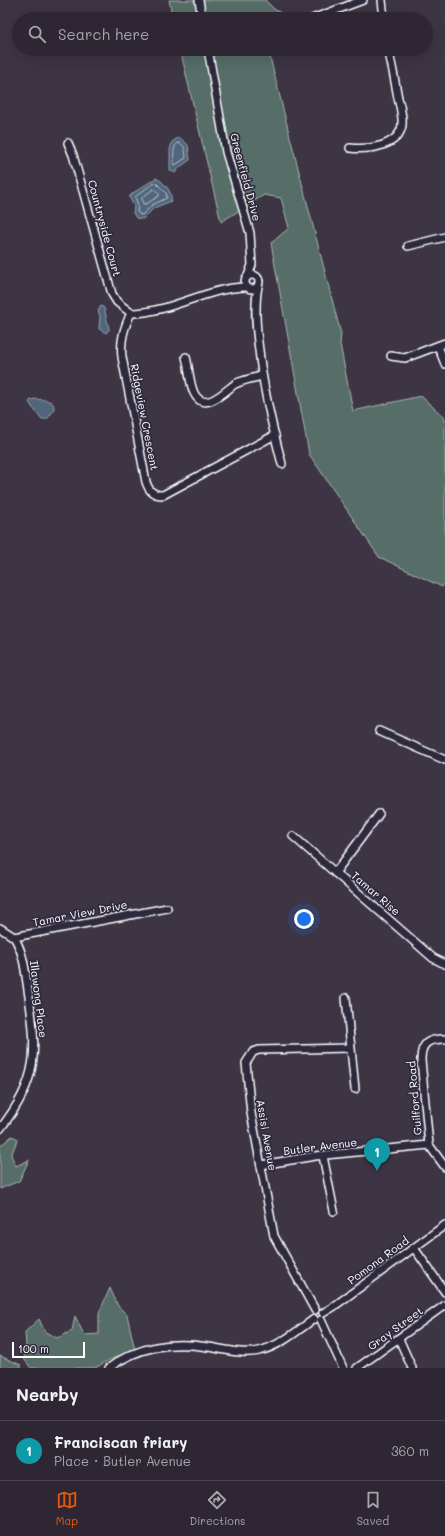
<!DOCTYPE html>
<meta charset="utf-8">
<style>
body{margin:0;font-family:Mali,sans-serif;background:#3a333f;color:#f1f3f6}
.scale{position:absolute;left:12px;bottom:10px;width:73px;box-sizing:border-box;padding-left:4px;border:2px solid #fff;border-top:0;font-size:11px;line-height:14px;white-space:nowrap;color:#fff;-webkit-text-stroke:3px #2f2a3d;paint-order:stroke}
.you{position:absolute;left:304px;top:919px;width:14px;height:14px;margin:-10px;border:3px solid #fff;border-radius:50%;background:#1a73e8;box-shadow:0 0 0 6px #1a73e833}
.badge{display:grid;place-items:center;width:26px;height:26px;border-radius:50%;background:#ea580c;color:#fff;font-size:13px;font-weight:700}
.pin{position:absolute;translate:-50% -33px;filter:drop-shadow(0 1px 2px #0008)}
.pin::after{content:'';position:absolute;top:21px;width:14px;height:12px;background:inherit;clip-path:polygon(0 0,100% 0,50% 100%)}
.list{margin:0;padding:0;list-style:none}
h2{display:flex;justify-content:space-between;align-items:center;height:52px;margin:0;padding:0 16px;font-size:17px}
h2 small{font-size:13px;font-weight:400;color:#a7a5ac}
.list li{display:grid;grid-template-columns:26px 1fr auto;gap:12px;align-items:center;box-sizing:border-box;height:60px;padding:0 16px;border-top:1px solid #49444e}
.list b{display:block;font-size:15px;white-space:nowrap}
.list p{margin:0;font-size:13px;white-space:nowrap;color:#a7a5ac}
.list em{font-size:13px;font-style:normal;color:#a7a5ac}
.icon{flex:none;width:22px;height:22px;fill:none;stroke:currentColor;stroke-width:2;stroke-linecap:round;stroke-linejoin:round}
.map{position:relative;flex:none;width:445px;height:1368px;overflow:hidden}
.search{position:absolute;background:#2e2733;box-shadow:0 4px 16px #0002;left:12px;right:12px;top:12px;height:44px;display:flex;align-items:center;gap:10px;box-sizing:border-box;padding:0 14px;border-radius:22px;color:#a7a5ac;font-size:15px}
.sheet{height:112px;background:#2e2733}
nav{display:flex;justify-content:space-around;align-items:center;box-sizing:border-box;height:56px;border-top:1px solid #49444e;background:#2e2733;font-size:11px;color:#a7a5ac}
nav a{display:grid;justify-items:center;gap:2px}
nav .on{color:#ea580c}
.map>svg:first-child{display:block}
</style>
<div class="map">
<svg width="445" height="1368" viewBox="0 0 445 1368">
<rect width="100%" height="100%" fill="#3d3444"/>
<filter id="ink" filterUnits="userSpaceOnUse"><feTurbulence type="fractalNoise" baseFrequency=".025" numOctaves="2"/><feDisplacementMap in="SourceGraphic" scale="8" xChannelSelector="R" yChannelSelector="G"/><feConvolveMatrix kernelMatrix="1 2 1 2 8 2 1 2 1" color-interpolation-filters="sRGB"/></filter>
<g filter="url(#ink)">
<g fill="#576d67" stroke="#abb6b3">
<path d="M 169,0 L 265,0 L 274,9 L 289,18 L 173,19 Z"/>
<path d="M 180,49 L 268,49 L 289,133 L 341,334 L 340,344 L 353,411 L 421,396 L 445,418 L 445,583 L 442,587 L 379,557 L 309,454 L 271,243 L 289,228 L 281,198 L 264,195 L 221,222 Z"/>
<path d="M 12,1136 L 18,1139 L 11,1155 L 16,1166 L 29,1160 L 19,1181 L 0,1189 L 0,1146 Z"/>
<path d="M 110,1288 L 118,1306 L 127,1315 L 135,1350 L 109,1360 L 95,1368 L 31,1368 L 24,1359 L 26,1347 L 25,1332 L 39,1319 L 45,1332 L 57,1338 L 72,1331 L 75,1316 L 84,1335 L 99,1334 L 99,1313 Z"/>
<path d="M 0,1356 L 21,1365 L 21,1368 L 0,1368 Z"/>
</g>
<g fill="#51667c" stroke="#97a3b0">
<path d="M 179,137 L 188,145 L 190,160 L 180,167 L 175,173 L 170,170 L 170,150 L 172,142 Z"/>
<path d="M 156,178 C 164,182 173,192 171,201 L 154,208 L 143,219 L 136,218 L 133,213 L 134,206 L 129,197 L 133,193 Z"/>
<path d="M 101,306 L 104,308 L 109,328 L 109,330 L 106,333 L 99,329 L 100,316 L 98,311 Z"/>
<path d="M 35,399 C 42,400 58,399 53,411 C 51,414 50,416 47,419 L 42,419 L 32,407 L 29,402 L 31,400 Z"/>
</g>
<g fill="none" stroke-linecap="round" stroke-linejoin="round">
<g stroke="#b9c2cb" stroke-width="1">
<path d="M 178,143 C 186,144 185,152 186,158 L 175,165 L 174,164 C 174,157 172,147 178,143 Z"/>
<path d="M 156,183 L 166,193 L 167,198 L 152,205 L 142,215 L 139,214 L 137,212 L 138,205 L 135,197 L 148,187 Z"/>
<path d="M 154,189 L 159,193 L 159,196 L 146,204 L 143,204 L 142,198 Z"/>
</g>
<defs>
<g id="minor">
<path d="M 199,0 L 202,19"/>
<path d="M 382,0 L 384,19"/>
<path d="M 312,19 L 363,0"/>
<path d="M 208,49 L 226,152 L 250,233 L 252,265 L 248,276"/>
<path d="M 68,143 L 73,155 L 112,294 L 117,302 L 131,313"/>
<path d="M 350,148 C 367,150 399,147 402,125 C 403,116 400,106 398,98 C 395,81 392,65 388,49"/>
<path d="M 408,246 L 445,237"/>
<circle cx="252" cy="282" r="7"/>
<path d="M 258,286 C 254,307 256,328 259,350 C 263,389 272,426 282,464"/>
<path d="M 131,313 C 124,328 120,341 122,357 L 146,482 C 149,491 153,495 163,495 L 275,435"/>
<path d="M 131,313 C 171,313 207,287 247,287"/>
<path d="M 438,346 L 445,364"/>
<path d="M 391,356 L 405,358 L 445,343"/>
<path d="M 186,357 C 189,368 189,382 194,393 C 204,414 225,391 235,384 C 243,380 253,378 262,376"/>
<path d="M 379,731 L 445,760"/>
<path d="M 293,836 L 433,958 L 445,964"/>
<path d="M 335,873 L 379,814"/>
<path d="M 0,928 L 14,937 L 167,908"/>
<path d="M 346,998 L 355,1089"/>
<path d="M 445,1039 C 429,1039 421,1042 421,1060 L 429,1145 L 445,1167"/>
<path d="M 0,1129 C 40,1079 37,1050 28,990 C 25,971 24,953 14,937"/>
<path d="M 323,1156 L 334,1211"/>
<path d="M 261,1165 L 315,1156 L 429,1145"/>
<path d="M 414,1248 L 445,1292"/>
<path d="M 315,1310 L 274,1236 L 251,1113 L 246,1063 L 253,1052 L 259,1050 L 350,1048"/>
<path d="M 323,1313 L 333,1307 L 445,1225"/>
<path d="M 321,1320 L 343,1368"/>
<path d="M 399,1339 L 412,1368"/>
<path d="M 109,1368 C 137,1346 174,1341 208,1347 C 224,1349 242,1355 259,1351 C 280,1346 297,1331 314,1319"/>
<path d="M 357,1368 L 445,1305"/>
</g>
</defs>
<use href="#minor" stroke="#fff" stroke-width="10"/>
<use href="#minor" stroke="#2f2a3d" stroke-width="7"/>
</g>
</g>
<g text-anchor="middle" dominant-baseline="central" stroke-width="3.5" stroke-linejoin="round" paint-order="stroke">
<g font-size="11" fill="#fff" stroke="#2f2a3d">
<text transform="translate(246 177) rotate(75)">Greenfield Drive</text>
<text transform="translate(105 228) rotate(75)">Countryside Court</text>
<text transform="translate(145 417) rotate(79)">Ridgeview Crescent</text>
<text transform="translate(376 893) rotate(41)">Tamar Rise</text>
<text transform="translate(80 913) rotate(-11)">Tamar View Drive</text>
<text transform="translate(39 999) rotate(83)">Illawong Place</text>
<text transform="translate(414 1098) rotate(-95)">Guilford Road</text>
<text transform="translate(267 1135) rotate(80)">Assisi Avenue</text>
<text transform="translate(320 1146) rotate(-7)">Butler Avenue</text>
<text transform="translate(378 1260) rotate(-36)">Pomona Road</text>
<text transform="translate(395 1328) rotate(-36)">Gray Street</text>
</g>
</g>
</svg>
<div class="scale">100 m</div>
<div class="you"></div>
<div class="pin badge" style="left:377px;top:1171px;background:#0f9aa8">1</div>
<div class="search"><svg class="icon" aria-label="search" viewBox="0 0 24 24"><circle cx="10" cy="10" r="6"/><path d="M15 15l6 6"/></svg>Search here</div>
</div>
<section class="sheet">
<h2>Nearby<small></small></h2>
<ul class="list">
<li><span class="badge" style="background:#0f9aa8">1</span><div><b>Franciscan friary</b><p>Place · Butler Avenue</p></div><em>360 m</em></li>
</ul>
</section>
<nav>
<a class="on"><svg class="icon" aria-label="map" viewBox="0 0 24 24"><path d="M3 6l6-2 6 2 6-2v14l-6 2-6-2-6 2zM9 4v14M15 6v14"/></svg>Map</a>
<a><svg class="icon" aria-label="directions" viewBox="0 0 24 24"><path d="M12 3l9 9-9 9-9-9zM9 14v-3h6M13 9l2 2-2 2"/></svg>Directions</a>
<a><svg class="icon" aria-label="saved" viewBox="0 0 24 24"><path d="M7 4h10v16l-5-4-5 4z"/></svg>Saved</a>
</nav>
